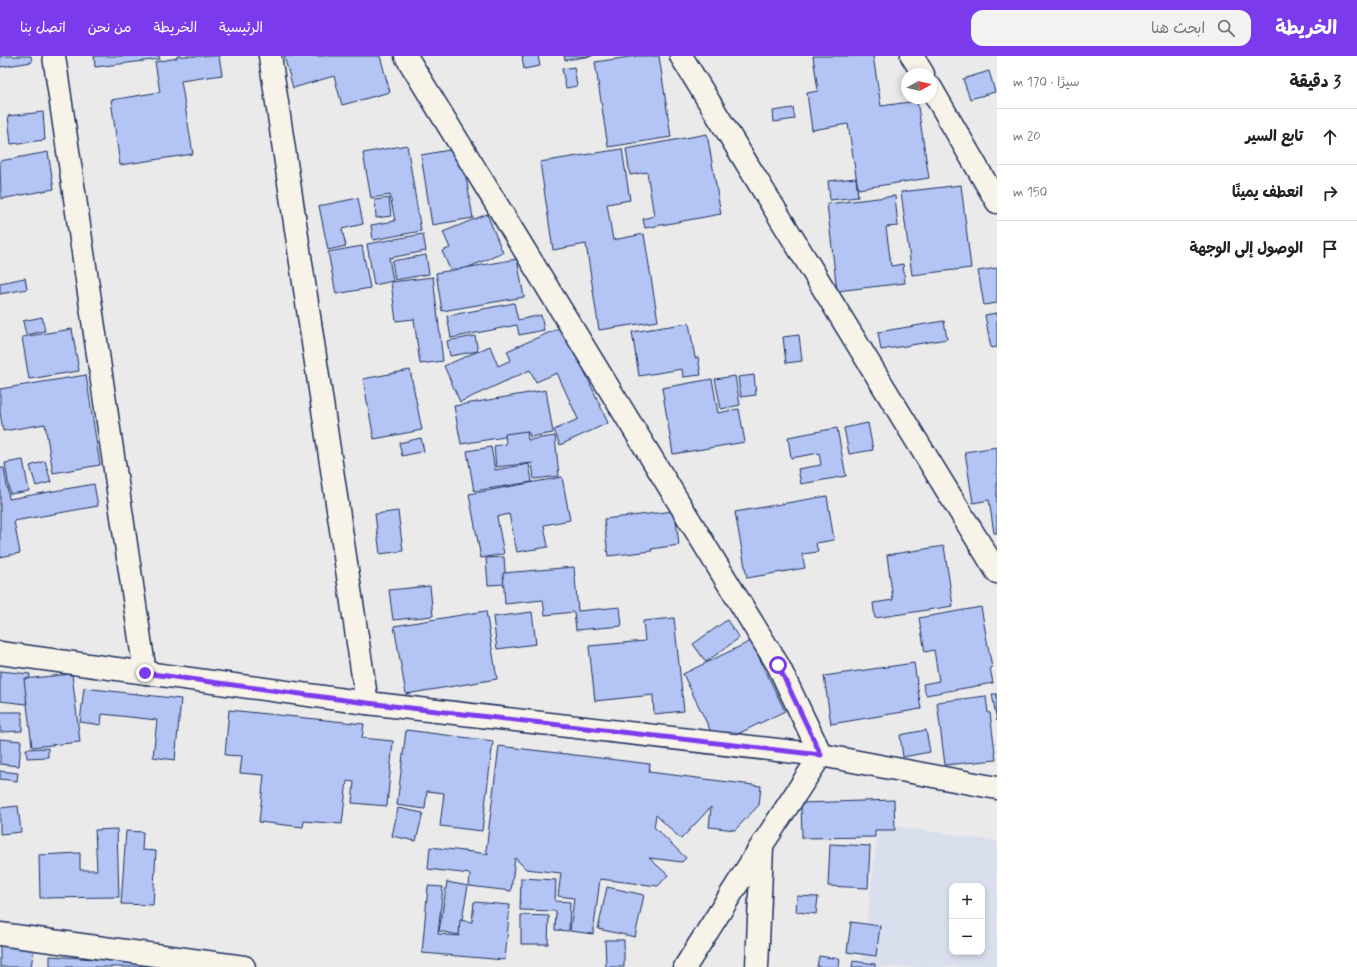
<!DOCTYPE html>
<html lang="ar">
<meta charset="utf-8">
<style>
body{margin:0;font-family:Mynerve,"Playpen Sans Arabic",sans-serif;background:#f2f2f2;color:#202124;direction:rtl}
.controls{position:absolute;right:12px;bottom:12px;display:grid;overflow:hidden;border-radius:8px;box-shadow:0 2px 6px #0003}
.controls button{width:36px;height:36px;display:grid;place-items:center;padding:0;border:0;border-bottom:1px solid #e0e0e0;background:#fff;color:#202124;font:20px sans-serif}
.compass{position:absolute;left:901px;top:12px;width:36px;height:36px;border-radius:50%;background:#fff;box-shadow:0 2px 6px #0003;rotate:82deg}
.stop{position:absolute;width:12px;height:12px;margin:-9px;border:3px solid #7c3aed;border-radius:50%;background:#fff}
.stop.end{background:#7c3aed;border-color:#fff;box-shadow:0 1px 4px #0008}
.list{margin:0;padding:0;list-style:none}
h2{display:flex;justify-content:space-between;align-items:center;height:52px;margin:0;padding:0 16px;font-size:17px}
h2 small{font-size:13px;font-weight:400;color:#757577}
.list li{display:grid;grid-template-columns:26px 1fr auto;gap:12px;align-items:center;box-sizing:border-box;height:56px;padding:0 16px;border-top:1px solid #e0e0e0}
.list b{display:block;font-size:15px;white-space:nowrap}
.list em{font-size:13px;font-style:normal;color:#757577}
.icon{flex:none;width:22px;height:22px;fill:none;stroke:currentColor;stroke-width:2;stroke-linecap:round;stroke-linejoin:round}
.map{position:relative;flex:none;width:997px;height:911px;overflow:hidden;direction:ltr}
header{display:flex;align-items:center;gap:24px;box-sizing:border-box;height:56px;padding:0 20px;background:#7c3aed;color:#fff}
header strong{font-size:19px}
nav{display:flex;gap:22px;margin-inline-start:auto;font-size:14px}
.search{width:280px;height:36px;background:#f2f2f2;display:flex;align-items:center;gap:10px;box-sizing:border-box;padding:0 14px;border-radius:12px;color:#757577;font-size:15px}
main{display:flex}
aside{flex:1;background:#fff}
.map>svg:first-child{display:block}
</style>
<header>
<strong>الخريطة</strong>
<div class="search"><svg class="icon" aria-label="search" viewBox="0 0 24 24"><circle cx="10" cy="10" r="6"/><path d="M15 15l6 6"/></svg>ابحث هنا</div>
<nav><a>الرئيسية</a><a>الخريطة</a><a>من نحن</a><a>اتصل بنا</a></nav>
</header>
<main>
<aside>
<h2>3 دقيقة<small>سيرًا · 170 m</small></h2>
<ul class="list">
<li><svg class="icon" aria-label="ahead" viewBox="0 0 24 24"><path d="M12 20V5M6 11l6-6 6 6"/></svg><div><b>تابع السير</b></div><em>20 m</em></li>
<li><svg class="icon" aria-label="right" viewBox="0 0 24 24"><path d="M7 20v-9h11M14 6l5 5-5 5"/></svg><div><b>انعطف يمينًا</b></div><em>150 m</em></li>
<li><svg class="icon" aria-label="arrive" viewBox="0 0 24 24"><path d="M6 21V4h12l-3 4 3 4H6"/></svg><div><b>الوصول إلى الوجهة</b></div></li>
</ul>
</aside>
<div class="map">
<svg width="997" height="911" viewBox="0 0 997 911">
<rect width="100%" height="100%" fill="#eaeaeb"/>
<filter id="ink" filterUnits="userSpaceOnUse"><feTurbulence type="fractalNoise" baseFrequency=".025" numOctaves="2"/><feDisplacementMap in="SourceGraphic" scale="8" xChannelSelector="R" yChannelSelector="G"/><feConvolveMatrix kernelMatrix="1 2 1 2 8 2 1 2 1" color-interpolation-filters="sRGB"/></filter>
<g filter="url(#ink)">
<path fill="#dadfee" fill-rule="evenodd" d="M 879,768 L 997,785 L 997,911 L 861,911 ZM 952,830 L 982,830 L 982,896 L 952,896 Z"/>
<g fill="#b4c5f5" stroke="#1b2f5e">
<path d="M 0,0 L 31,0 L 32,6 L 0,11 Z"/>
<path d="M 94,0 L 159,0 L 160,3 L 95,11 Z"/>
<path d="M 177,0 L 219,0 L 222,19 L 181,25 L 193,98 L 120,109 L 111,44 L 160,36 L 155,6 L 177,2 Z"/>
<path d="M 284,0 L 380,0 L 390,36 L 342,49 L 334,20 L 293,32 Z"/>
<path d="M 522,0 L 538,0 L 540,10 L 524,13 Z"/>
<path d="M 564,0 L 592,0 L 565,4 Z"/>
<path d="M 636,0 L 659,0 L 671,81 L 608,91 L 595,6 Z"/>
<path d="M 813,0 L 873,0 L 881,50 L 917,45 L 929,122 L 858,133 L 848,68 L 812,74 L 807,37 L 818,35 Z"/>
<path d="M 574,11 L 577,30 L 566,32 L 562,13 Z"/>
<path d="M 989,15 L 995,36 L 970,43 L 963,23 Z"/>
<path d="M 793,52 L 795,63 L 774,66 L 773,55 Z"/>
<path d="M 43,56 L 45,84 L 11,88 L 8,60 Z"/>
<path d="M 707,78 L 721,158 L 645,172 L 643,163 L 654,160 L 647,116 L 630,119 L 626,93 Z"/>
<path d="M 407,89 L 421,175 L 373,184 L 371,169 L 395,165 L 390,139 L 371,142 L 363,97 Z"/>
<path d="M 461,92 L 473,162 L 432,169 L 421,99 Z"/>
<path d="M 622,93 L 630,144 L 607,148 L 613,184 L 644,178 L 658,265 L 599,274 L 586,188 L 553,194 L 540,106 Z"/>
<path d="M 48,96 L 54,133 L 1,143 L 0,105 Z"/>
<path d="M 856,122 L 858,141 L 830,144 L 828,125 Z"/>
<path d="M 961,129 L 971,212 L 912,219 L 901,136 Z"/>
<path d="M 895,140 L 898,170 L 886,171 L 891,210 L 903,208 L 905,227 L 837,235 L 827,148 Z"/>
<path d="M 358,142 L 363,168 L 342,173 L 346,190 L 328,194 L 319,150 Z"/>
<path d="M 389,142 L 391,160 L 376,162 L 375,144 Z"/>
<path d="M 487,158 L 503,197 L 452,218 L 442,195 L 450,192 L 443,176 Z"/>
<path d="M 423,178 L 426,195 L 389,202 L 393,225 L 374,229 L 367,188 Z"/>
<path d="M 362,190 L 370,232 L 336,238 L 328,196 Z"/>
<path d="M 426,199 L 429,218 L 395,224 L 392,205 Z"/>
<path d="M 517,203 L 524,241 L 442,255 L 436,217 Z"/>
<path d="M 997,212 L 997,247 L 984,249 L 978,215 Z"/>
<path d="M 433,221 L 443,305 L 420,308 L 414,263 L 396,265 L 391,226 Z"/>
<path d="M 25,222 L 27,233 L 0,238 L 0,227 Z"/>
<path d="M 514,247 L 518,264 L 541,259 L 544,274 L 519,279 L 517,269 L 451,282 L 447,260 Z"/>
<path d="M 997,257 L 997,291 L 991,292 L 985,259 Z"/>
<path d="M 42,261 L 45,275 L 26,279 L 23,265 Z"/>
<path d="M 944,265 L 947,283 L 881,294 L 878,276 Z"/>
<path d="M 689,267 L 695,302 L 698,301 L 701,319 L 683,321 L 682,313 L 639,320 L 632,276 Z"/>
<path d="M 564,270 L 608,367 L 560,389 L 554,374 L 578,363 L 557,317 L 536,326 L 530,314 L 460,346 L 444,310 L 490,290 L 498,310 L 511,304 L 507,295 Z"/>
<path d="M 72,273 L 79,315 L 29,323 L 22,281 Z"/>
<path d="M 799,279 L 802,305 L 786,307 L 783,281 Z"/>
<path d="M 475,280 L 478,295 L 450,300 L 447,285 Z"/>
<path d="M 410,314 L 422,374 L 374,383 L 363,323 Z"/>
<path d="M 86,319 L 100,409 L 53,417 L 45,368 L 3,375 L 0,356 L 0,333 Z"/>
<path d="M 754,319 L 756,339 L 741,341 L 738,321 Z"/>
<path d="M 735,320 L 740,349 L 721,353 L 715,323 Z"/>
<path d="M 712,323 L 718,357 L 739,353 L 745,386 L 673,398 L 662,332 Z"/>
<path d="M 546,334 L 553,377 L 530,381 L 529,377 L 461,388 L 454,350 Z"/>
<path d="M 868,367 L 873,394 L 849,398 L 844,372 Z"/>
<path d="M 837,372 L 846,420 L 801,428 L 798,413 L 821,409 L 819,397 L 791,402 L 788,381 Z"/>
<path d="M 527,375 L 528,384 L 555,380 L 559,420 L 534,423 L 532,407 L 496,411 L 494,390 L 506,388 L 505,378 Z"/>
<path d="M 421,382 L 424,395 L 402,400 L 399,387 Z"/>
<path d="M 491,391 L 495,414 L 529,408 L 532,426 L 474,435 L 467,395 Z"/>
<path d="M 997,391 L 997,477 L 994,477 L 989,444 L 973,447 L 965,396 Z"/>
<path d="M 23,404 L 29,435 L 10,438 L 5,407 Z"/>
<path d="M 45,405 L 51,426 L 36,430 L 30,410 Z"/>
<path d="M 0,412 L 4,412 L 9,443 L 94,428 L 98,450 L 14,465 L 20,497 L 0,501 Z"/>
<path d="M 562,421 L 570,464 L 544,469 L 548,491 L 517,496 L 509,458 L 497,461 L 504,498 L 481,502 L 469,438 Z"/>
<path d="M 827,440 L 834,484 L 816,487 L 818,496 L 802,498 L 805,512 L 747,522 L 735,456 Z"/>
<path d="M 398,455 L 403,495 L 380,498 L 375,458 Z"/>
<path d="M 675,455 L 679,489 L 651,493 L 652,495 L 608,500 L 604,463 Z"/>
<path d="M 944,490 L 953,550 L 875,562 L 873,547 L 893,544 L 887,499 Z"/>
<path d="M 504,501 L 506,528 L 488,529 L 486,502 Z"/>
<path d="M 574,511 L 578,555 L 620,551 L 622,570 L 576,574 L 574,556 L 545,559 L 543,544 L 505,548 L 503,517 Z"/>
<path d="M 430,530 L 433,560 L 393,564 L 389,534 Z"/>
<path d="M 981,551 L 992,612 L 990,612 L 993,627 L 926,639 L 923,628 L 939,625 L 934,594 L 925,596 L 919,562 Z"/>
<path d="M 486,555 L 497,623 L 406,638 L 394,570 Z"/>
<path d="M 532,556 L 536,588 L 497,593 L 493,561 Z"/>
<path d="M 674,562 L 684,655 L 654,658 L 653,639 L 595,645 L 589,590 L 645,585 L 643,565 Z"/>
<path d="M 727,564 L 739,582 L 706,606 L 693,588 Z"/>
<path d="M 751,585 L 785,655 L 717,688 L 683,618 Z"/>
<path d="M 914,607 L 921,653 L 831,668 L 824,620 Z"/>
<path d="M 0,615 L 30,618 L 26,648 L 0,645 Z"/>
<path d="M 72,618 L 80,686 L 32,691 L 24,623 Z"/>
<path d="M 84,632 L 181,643 L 175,704 L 153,701 L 157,664 L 102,658 L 101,669 L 80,666 Z"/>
<path d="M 992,638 L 997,638 L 997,665 Z"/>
<path d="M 986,640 L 988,657 L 990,657 L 996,704 L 945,709 L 937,646 Z"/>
<path d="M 229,654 L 364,668 L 362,682 L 393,685 L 387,750 L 352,747 L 354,726 L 347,725 L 342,768 L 304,765 L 303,771 L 259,766 L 264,719 L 240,717 L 242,700 L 225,699 Z"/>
<path d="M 0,656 L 22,656 L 22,675 L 0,676 Z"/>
<path d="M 406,674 L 493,685 L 482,775 L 440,770 L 444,737 L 427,735 L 425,753 L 397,749 Z"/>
<path d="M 926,674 L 930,696 L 903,701 L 900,679 Z"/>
<path d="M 0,683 L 21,685 L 19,710 L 0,708 Z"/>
<path d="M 499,690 L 650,708 L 649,716 L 761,730 L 759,749 L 735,774 L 709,771 L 711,751 L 681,783 L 656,759 L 654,771 L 686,802 L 682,806 L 649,802 L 668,819 L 658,830 L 600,823 L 593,878 L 570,875 L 574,842 L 558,840 L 561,817 L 526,813 L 515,802 L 511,835 L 469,830 L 470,818 L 428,813 L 430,791 L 489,798 L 486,795 Z"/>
<path d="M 48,692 L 48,701 L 27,702 L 26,693 Z"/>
<path d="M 0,715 L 18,717 L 17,725 L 0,723 Z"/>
<path d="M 894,744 L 895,774 L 875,774 L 875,781 L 802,782 L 801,747 Z"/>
<path d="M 18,750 L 21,776 L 0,778 L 0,752 Z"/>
<path d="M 398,752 L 423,757 L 416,785 L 392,780 Z"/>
<path d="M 117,773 L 119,841 L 40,842 L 39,799 L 80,797 L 80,814 L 97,814 L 95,774 Z"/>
<path d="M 126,775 L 143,776 L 142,794 L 156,795 L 153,849 L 121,848 Z"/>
<path d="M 830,788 L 870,790 L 868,832 L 828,830 Z"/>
<path d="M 521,822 L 556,824 L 555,845 L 570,846 L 569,875 L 555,874 L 556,855 L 520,854 Z"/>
<path d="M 447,826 L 468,830 L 459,879 L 439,875 Z"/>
<path d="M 428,830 L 443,831 L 438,878 L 459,880 L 460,864 L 472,866 L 474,846 L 510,849 L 505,904 L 422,897 Z"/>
<path d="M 607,831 L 644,839 L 635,881 L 598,873 Z"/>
<path d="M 797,840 L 818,841 L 816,858 L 796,856 Z"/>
<path d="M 521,859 L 549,860 L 548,888 L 521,888 Z"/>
<path d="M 851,866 L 880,870 L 876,900 L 847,896 Z"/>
<path d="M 605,884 L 624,884 L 624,911 L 606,911 Z"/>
<path d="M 0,887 L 34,892 L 31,911 L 0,911 Z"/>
<path d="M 50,900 L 201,910 L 201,911 L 50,911 Z"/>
<path d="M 819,900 L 840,903 L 839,911 L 817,911 Z"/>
<path d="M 853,905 L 875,908 L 875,911 L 852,911 Z"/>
</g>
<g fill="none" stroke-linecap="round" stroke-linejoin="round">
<defs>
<g id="minor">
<path d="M 54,0 L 145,617"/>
<path d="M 270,0 L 367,647"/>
<path d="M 406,0 L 778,609 L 821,699 L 762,789 L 685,911"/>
<path d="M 681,0 L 997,516"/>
<path d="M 912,0 L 923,18"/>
<path d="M 931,32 L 997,146"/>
<path d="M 0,597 L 367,647 L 821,699 L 997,732"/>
<path d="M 0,878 L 244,911"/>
<path d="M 757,911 L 762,791"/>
</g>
</defs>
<use href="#minor" stroke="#1b2f5e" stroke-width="25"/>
<use href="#minor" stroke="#f7f3e8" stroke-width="22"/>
</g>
</g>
<g fill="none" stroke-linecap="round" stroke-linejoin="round" filter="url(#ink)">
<path stroke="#7c3aed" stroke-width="5" d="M 145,617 L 367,647 L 821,699 L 778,609"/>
</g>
</svg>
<div class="controls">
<button>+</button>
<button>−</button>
</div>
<svg class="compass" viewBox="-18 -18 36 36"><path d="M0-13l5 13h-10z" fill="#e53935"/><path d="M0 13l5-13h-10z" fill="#757577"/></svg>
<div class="stop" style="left:778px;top:609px"></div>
<div class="stop end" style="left:145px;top:617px"></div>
</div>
</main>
